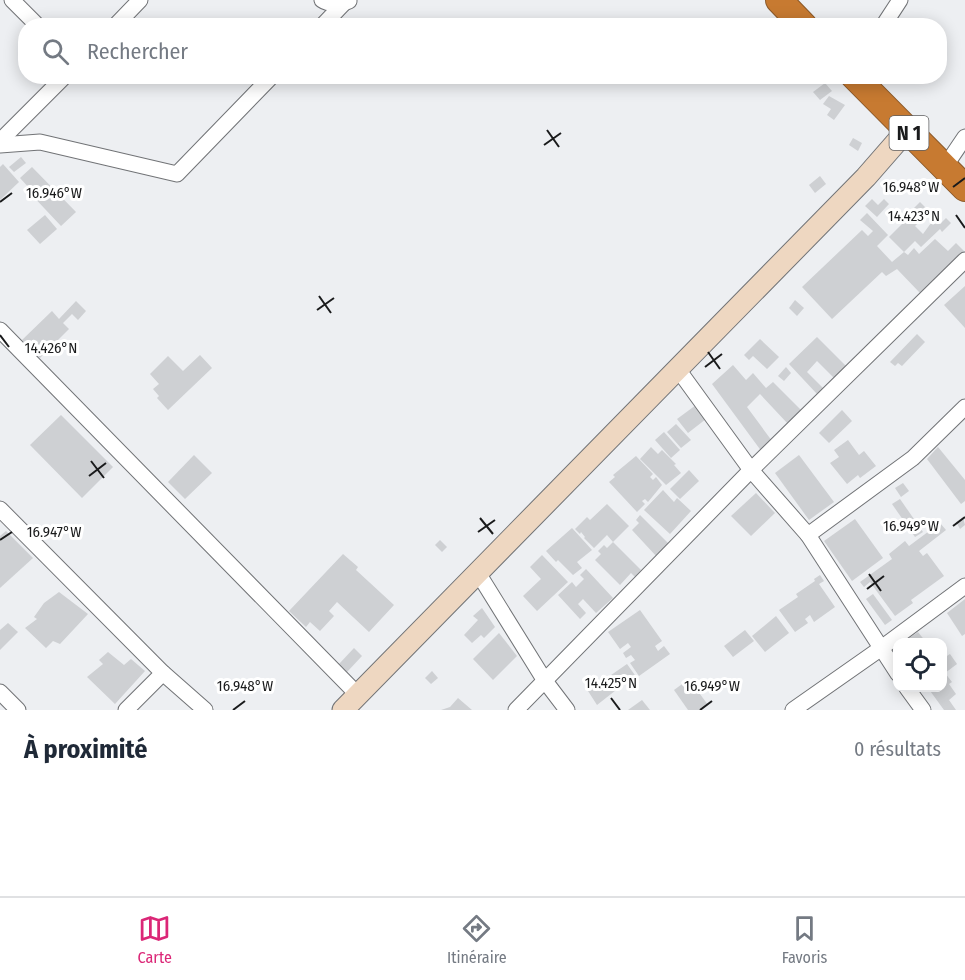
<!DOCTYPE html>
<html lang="fr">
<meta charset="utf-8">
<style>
body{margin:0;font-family:"Fira Sans Condensed",sans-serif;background:#f6f6f7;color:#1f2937}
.controls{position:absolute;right:18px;bottom:18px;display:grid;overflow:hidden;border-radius:12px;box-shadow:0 3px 15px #0003}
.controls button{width:54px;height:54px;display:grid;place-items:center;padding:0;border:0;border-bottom:2px solid #e0e1e3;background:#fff;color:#1f2937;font:30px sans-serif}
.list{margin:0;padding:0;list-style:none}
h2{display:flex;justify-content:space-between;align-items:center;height:78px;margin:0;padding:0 24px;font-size:26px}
h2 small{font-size:20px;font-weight:400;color:#747a83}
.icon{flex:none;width:33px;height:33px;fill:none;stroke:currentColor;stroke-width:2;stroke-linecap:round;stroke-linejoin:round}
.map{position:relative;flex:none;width:965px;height:710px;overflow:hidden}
.search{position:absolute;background:#fff;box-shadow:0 3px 15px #0003;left:18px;right:18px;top:18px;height:66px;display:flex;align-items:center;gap:15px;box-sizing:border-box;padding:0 21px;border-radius:24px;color:#747a83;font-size:22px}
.sheet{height:186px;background:#fff}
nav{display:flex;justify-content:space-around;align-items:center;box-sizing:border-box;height:84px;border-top:2px solid #e0e1e3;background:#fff;font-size:16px;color:#747a83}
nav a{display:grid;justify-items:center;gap:3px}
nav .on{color:#db2777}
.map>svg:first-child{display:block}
</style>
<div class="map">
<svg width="965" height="710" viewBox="0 0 965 710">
<rect width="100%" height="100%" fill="#edeff2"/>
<g fill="#ced0d3">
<path d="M 825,83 L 832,91 L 820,100 L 813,92 Z"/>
<path d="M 829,96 L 845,105 L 834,120 L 827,115 L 831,109 L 823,104 Z"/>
<path d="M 853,138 L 862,143 L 858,151 L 849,145 Z"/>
<path d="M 21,157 L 26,163 L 14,172 L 9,167 Z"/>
<path d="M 3,164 L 19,182 L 0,200 L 0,167 Z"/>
<path d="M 32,167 L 76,212 L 61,226 L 29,192 L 31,190 L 20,178 Z"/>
<path d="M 820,176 L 826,184 L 815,193 L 809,185 Z"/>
<path d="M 872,199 L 878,205 L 884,199 L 889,204 L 877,217 L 865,206 Z"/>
<path d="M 920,202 L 930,212 L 915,226 L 923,234 L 931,223 L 933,225 L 938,221 L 942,222 L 946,218 L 951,223 L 942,232 L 940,229 L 921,247 L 915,241 L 904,252 L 908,255 L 914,248 L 919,254 L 935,239 L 948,251 L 956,243 L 965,252 L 920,293 L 897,269 L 886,276 L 882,272 L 832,319 L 802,287 L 862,230 L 868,236 L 873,231 L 860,220 L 867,213 L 888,235 L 877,246 L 892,262 L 904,252 L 889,237 L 905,221 L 903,219 Z"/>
<path d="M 45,215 L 57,229 L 40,244 L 27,230 Z"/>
<path d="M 965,286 L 965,328 L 944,305 Z"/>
<path d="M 795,300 L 804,308 L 797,316 L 789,308 Z"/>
<path d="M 76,301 L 86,311 L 78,320 L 72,314 L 63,323 L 69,329 L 40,358 L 22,340 L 52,311 L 59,319 Z"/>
<path d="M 917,334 L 925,342 L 902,366 L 898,363 L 895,366 L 890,362 Z"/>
<path d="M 817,337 L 847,367 L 835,379 L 817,361 L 807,372 L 823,388 L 817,394 L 789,364 Z"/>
<path d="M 760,339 L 779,357 L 767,369 L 753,356 L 749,360 L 744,355 Z"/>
<path d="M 200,355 L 212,368 L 168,410 L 157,398 L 159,396 L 153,389 L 159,384 L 150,374 L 168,356 L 183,371 Z"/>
<path d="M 733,365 L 746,380 L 753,373 L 766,388 L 773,382 L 802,411 L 788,424 L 760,394 L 747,407 L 772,441 L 762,452 L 712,384 Z"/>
<path d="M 786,367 L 791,373 L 784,381 L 778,376 Z"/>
<path d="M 696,405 L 706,419 L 688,433 L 677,419 Z"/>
<path d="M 842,410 L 852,421 L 829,443 L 819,433 Z"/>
<path d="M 61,415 L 113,467 L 82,498 L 30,445 Z"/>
<path d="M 676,424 L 691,440 L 681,448 L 667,432 Z"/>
<path d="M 664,432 L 680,450 L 671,458 L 655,440 Z"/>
<path d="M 848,440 L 859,455 L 864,451 L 876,466 L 860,478 L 858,475 L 847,484 L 830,463 L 839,457 L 834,450 Z"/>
<path d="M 651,447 L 658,454 L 662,450 L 676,464 L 674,465 L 681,473 L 666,485 L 640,459 Z"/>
<path d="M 938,447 L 965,480 L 965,501 L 961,504 L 927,459 Z"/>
<path d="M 194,455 L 212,473 L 185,499 L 168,482 Z"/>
<path d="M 799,455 L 834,502 L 809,520 L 775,473 Z"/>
<path d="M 636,456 L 653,474 L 650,477 L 653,480 L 656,477 L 662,485 L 648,502 L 645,499 L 642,501 L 645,504 L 637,512 L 609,482 L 615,477 L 613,475 Z"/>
<path d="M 689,470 L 699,481 L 680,499 L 670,489 Z"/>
<path d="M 903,483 L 909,491 L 901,497 L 895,488 Z"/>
<path d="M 663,490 L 674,502 L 677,498 L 691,511 L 670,534 L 644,510 Z"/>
<path d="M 756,493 L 775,513 L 751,536 L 731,516 Z"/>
<path d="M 900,499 L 923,532 L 915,537 L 892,504 Z"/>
<path d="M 607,504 L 629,526 L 613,542 L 607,535 L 594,548 L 584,538 L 585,537 L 581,532 L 580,534 L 575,529 L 587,517 L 590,520 Z"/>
<path d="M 640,515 L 670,545 L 657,557 L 632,530 L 639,523 L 636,520 Z"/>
<path d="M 963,517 L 965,525 L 960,529 L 956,522 Z"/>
<path d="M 855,519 L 883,558 L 852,581 L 824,541 Z"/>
<path d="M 940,523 L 946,530 L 919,551 L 923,556 L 927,553 L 944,576 L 911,600 L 913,603 L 895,616 L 870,582 L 864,587 L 860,582 L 892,559 L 889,554 L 905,541 L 909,546 Z"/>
<path d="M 572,528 L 592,550 L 577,562 L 582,568 L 573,575 L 558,560 L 556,562 L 546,551 Z"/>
<path d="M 6,531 L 33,558 L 0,588 L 0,536 Z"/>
<path d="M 440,540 L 447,547 L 442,552 L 435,545 Z"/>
<path d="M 613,542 L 641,570 L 635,577 L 631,573 L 620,585 L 595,560 L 601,554 L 598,551 L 604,545 L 607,548 Z"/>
<path d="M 343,554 L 358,567 L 356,570 L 394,605 L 369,632 L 337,602 L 329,611 L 334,616 L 320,631 L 310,622 L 306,627 L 289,611 Z"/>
<path d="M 542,555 L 568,582 L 537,611 L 523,596 L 541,579 L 530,567 Z"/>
<path d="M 586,569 L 613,598 L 596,613 L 583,599 L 578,604 L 586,613 L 580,619 L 558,595 L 572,582 L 576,587 L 584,579 L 580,575 Z"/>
<path d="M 820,575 L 824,581 L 819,584 L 835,607 L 814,622 L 810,615 L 805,619 L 808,623 L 795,632 L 779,610 L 798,597 L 796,594 L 815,581 L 814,579 Z"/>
<path d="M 59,592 L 88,614 L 60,644 L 53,641 L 46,648 L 25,628 L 37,619 L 34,617 L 44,603 Z"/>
<path d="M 873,594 L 892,620 L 885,625 L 866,599 Z"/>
<path d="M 965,599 L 965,634 L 962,636 L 947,613 Z"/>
<path d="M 482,608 L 495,627 L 484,638 L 481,635 L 472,643 L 464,635 L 478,620 L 473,616 Z"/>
<path d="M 640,610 L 662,641 L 655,646 L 658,651 L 664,646 L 670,654 L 639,676 L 630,663 L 635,660 L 631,655 L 626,658 L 623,653 L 631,647 L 628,643 L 620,649 L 608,632 Z"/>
<path d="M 776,616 L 789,633 L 765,652 L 752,636 Z"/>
<path d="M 8,623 L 18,632 L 0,650 L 0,630 Z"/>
<path d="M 745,630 L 754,641 L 733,657 L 724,646 Z"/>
<path d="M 918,632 L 926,642 L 903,642 Z"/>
<path d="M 499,633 L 517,656 L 493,680 L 473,659 Z"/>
<path d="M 354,648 L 362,656 L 347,672 L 339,664 Z"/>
<path d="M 108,652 L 124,665 L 131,659 L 145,671 L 115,704 L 87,677 L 103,664 L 99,660 Z"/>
<path d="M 950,654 L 957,664 L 945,673 L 952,682 L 949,684 L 956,694 L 949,700 L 956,710 L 944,710 L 928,688 L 942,688 L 942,659 Z"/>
<path d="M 627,664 L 637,678 L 627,685 L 625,683 L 597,705 L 588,691 Z"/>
<path d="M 432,671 L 438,678 L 431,684 L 425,678 Z"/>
<path d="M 689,679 L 708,705 L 701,710 L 688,710 L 674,690 Z"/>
<path d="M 458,698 L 472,710 L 441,710 L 450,707 Z"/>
<path d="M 642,700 L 650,710 L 628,710 Z"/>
</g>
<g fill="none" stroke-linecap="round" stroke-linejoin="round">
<defs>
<g id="street">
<path d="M 12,0 L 38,26"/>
<path d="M 322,0 C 329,5 342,4 349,1"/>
<path d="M 115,26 L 140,0"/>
<path d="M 322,26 L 344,3"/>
<path d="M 883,26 L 900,0"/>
<path d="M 0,141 L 65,76"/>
<path d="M 0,145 L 40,142 L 177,174 L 272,76"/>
<path d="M 944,168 L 965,137"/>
<path d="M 0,330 L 358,695"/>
<path d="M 677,368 L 751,470 L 808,535 L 898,674"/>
<path d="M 0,509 L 163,673 L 205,710"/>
<path d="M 808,535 L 913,458 L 965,407"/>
<path d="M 478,573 L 545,681 L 567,710"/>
<path d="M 907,688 L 923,710"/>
<path d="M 0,692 L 18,710"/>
<path d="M 126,710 L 163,673"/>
<path d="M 516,710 L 751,470 L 965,260"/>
<path d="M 793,710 L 880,649 L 965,586"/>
</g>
<path id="secondary" d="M 343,710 L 866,177 L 907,130"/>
<g id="highway">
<path d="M 779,0 L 804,26"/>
<path d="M 854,76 L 965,188"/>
</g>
</defs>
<use href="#street" stroke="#717376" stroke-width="17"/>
<use href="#secondary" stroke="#717376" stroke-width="23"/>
<use href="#highway" stroke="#8a592a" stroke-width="28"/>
<use href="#street" stroke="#fff" stroke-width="15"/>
<use href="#secondary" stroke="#eed7c1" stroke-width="21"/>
<use href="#highway" stroke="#c77a31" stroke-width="26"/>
</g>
<path fill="none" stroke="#1a1b1c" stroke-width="2" d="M 547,130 L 559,147M 544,145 L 561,133M 953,187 L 965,178M 0,202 L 12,193M 956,215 L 965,228M 319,296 L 331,313M 317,310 L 334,298M 0,335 L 9,347M 708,352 L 720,369M 705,367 L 722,354M 91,461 L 104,478M 89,476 L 106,463M 480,518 L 493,534M 953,526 L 965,517M 478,532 L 495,520M 0,540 L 12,532M 869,574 L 881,591M 867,589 L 884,576M 611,698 L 620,710M 233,710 L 245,701M 700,710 L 712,701"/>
<g text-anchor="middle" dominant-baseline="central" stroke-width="6" stroke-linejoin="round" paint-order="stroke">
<rect fill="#fff" stroke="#5f5f60" stroke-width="1.5" x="889.5" y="116" width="39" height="34" rx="4.5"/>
<g font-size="20" font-weight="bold" fill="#1a1b1c">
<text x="909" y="133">N 1</text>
</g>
</g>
<g font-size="15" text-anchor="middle" fill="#1a1b1c" stroke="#fff" stroke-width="6" stroke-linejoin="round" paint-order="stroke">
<text x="911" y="192">16.948°W</text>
<text x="54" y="198">16.946°W</text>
<text x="914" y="221">14.423°N</text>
<text x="51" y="353">14.426°N</text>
<text x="911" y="531">16.949°W</text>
<text x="54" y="537">16.947°W</text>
<text x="611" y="688">14.425°N</text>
<text x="245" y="691">16.948°W</text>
<text x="712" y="691">16.949°W</text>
</g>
</svg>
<div class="controls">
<button><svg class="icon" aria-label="locate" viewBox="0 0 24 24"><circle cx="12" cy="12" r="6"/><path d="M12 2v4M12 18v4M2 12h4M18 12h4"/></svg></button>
</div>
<div class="search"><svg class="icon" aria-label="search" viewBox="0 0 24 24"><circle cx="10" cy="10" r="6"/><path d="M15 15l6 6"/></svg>Rechercher</div>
</div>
<section class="sheet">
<h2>À proximité<small>0 résultats</small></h2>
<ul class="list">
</ul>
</section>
<nav>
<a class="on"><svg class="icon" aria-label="map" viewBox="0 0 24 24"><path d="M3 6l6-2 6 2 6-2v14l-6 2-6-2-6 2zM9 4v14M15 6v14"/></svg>Carte</a>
<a><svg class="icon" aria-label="directions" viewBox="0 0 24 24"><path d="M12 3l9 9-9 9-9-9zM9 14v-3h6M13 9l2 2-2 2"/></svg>Itinéraire</a>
<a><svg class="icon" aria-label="saved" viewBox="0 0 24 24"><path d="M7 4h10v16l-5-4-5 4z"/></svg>Favoris</a>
</nav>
